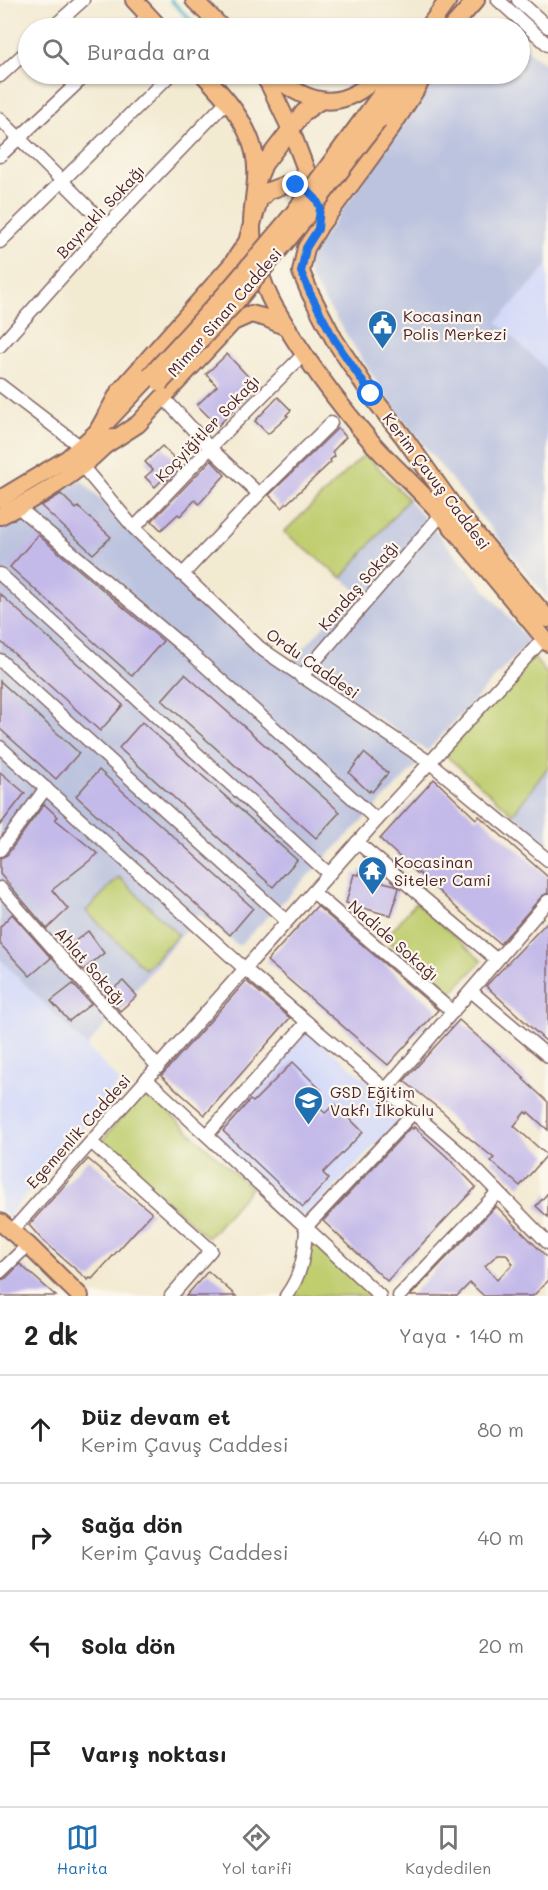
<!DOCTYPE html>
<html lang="tr">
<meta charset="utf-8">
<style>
body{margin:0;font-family:Mali,sans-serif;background:#f6f6f6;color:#222}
.stop{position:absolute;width:18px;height:18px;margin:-14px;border:4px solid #1a73e8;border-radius:50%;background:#fff}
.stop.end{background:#1a73e8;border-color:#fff;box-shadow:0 2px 6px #0008}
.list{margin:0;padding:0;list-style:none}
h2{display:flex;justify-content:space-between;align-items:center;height:78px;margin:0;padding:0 24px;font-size:26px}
h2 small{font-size:20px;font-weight:400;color:#767676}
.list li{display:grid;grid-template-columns:39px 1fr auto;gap:18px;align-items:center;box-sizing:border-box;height:108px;padding:0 24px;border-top:2px solid #e0e0e0}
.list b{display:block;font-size:22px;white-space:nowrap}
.list p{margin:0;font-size:20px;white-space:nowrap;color:#767676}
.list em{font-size:20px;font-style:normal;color:#767676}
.icon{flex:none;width:33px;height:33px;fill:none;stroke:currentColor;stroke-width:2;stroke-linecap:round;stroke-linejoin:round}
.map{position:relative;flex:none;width:548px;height:1296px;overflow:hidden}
.search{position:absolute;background:#fff;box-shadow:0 2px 4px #0004;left:18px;right:18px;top:18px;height:66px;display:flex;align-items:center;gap:15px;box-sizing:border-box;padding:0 21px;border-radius:33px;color:#767676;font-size:22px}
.sheet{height:510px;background:#fff}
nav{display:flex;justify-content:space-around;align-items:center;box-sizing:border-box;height:84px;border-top:2px solid #e0e0e0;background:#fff;font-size:16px;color:#767676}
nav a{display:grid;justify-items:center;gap:3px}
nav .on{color:#1f6fb2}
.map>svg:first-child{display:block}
</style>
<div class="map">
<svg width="548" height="1296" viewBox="0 0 548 1296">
<rect width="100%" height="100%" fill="#fbf7ec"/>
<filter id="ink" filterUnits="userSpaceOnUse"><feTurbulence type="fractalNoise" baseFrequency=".0167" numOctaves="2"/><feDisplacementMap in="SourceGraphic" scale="12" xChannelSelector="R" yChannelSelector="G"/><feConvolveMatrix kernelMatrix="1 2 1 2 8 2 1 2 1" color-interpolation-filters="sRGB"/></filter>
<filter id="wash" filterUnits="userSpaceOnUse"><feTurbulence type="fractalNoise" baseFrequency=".008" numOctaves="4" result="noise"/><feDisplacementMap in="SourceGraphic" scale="24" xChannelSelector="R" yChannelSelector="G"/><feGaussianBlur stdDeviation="1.35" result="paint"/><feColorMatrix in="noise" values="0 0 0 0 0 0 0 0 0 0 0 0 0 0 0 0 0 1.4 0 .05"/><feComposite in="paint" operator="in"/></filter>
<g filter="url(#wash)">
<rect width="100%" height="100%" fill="#f3ead2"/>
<g fill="#d3d9f9">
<path d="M 548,265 L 548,371 L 497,322 Z"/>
<path d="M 0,959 L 120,1081 L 8,1217 L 0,1209 Z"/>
<path d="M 307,1030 L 405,1113 L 305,1219 L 214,1136 Z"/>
</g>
<g fill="#bcc3de">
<path d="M 520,44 L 548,67 L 548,265 L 497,322 L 548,371 L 548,599 L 393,407 L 310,278 L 306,262 L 438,74 L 520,74 Z"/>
<path d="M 81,480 L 215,615 L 421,761 L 239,946 L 199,914 L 87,1047 L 0,959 L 0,522 Z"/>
<path d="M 408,499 L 529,641 L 427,751 L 293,660 L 356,590 L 342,578 Z"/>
<path d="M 548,767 L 548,844 L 513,814 Z"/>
</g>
<g fill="#c0ce70" stroke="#85764e" stroke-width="1.5">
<path d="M 365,454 L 408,499 L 342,578 L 284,532 Z"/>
<path d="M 533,657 L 548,675 L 548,767 L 513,814 L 444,754 Z"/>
<path d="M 119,877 L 178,935 L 145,969 L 86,911 Z"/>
<path d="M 416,902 L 482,961 L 451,993 L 385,939 Z"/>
<path d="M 144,1090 L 251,1188 L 208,1238 L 101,1142 Z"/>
<path d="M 313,1240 L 373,1296 L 291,1296 L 300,1284 Z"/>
</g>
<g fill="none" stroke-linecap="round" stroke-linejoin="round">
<path stroke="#3faabf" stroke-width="4" d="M 171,0 L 198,28"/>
</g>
<g id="blocks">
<g fill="#c4bae9" fill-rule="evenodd">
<path d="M 227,354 L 257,386 L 218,426 L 197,405 L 217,386 L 206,374 Z"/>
<path d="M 278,397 L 291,410 L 286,415 L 288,416 L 268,434 L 255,421 Z"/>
<path d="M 338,428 L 346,437 L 332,452 L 335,456 L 330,460 L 331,462 L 282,508 L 269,495 Z"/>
<path d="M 162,446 L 175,459 L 169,466 L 175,472 L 165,483 L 162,480 L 155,487 L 145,477 L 153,470 L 145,462 Z"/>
<path d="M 211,460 L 225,475 L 199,504 L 195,500 L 180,516 L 178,514 L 161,530 L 152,521 Z"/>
<path d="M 61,494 L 76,509 L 78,507 L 111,537 L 93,554 L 41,506 Z"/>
<path d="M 38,535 L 163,641 L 132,676 L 10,567 Z"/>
<path d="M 0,594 L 123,705 L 100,731 L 0,641 Z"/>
<path d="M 185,674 L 340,812 L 316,838 L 162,700 Z"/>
<path d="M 0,681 L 79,753 L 56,779 L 0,729 Z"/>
<path d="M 142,722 L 297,860 L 273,887 L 119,748 Z"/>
<path d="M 364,753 L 388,773 L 372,792 L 370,790 L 369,792 L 349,773 Z"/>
<path d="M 99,770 L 253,908 L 230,935 L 76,796 Z"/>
<path d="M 0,772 L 25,793 L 0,825 Z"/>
<path d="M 434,779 L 476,819 L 479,816 L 548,877 L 548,893 L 542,896 L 500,944 L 460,911 L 419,873 L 418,874 L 380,839 Z"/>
<path d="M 44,804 L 58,817 L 55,819 L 98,854 L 52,890 L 68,909 L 47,929 L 0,874 L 0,858 L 7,855 Z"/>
<path d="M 360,870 L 373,873 L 371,879 L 395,885 L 399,888 L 391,916 L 346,903 L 354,874 L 359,875 Z"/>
<path d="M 317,906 L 438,1010 L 388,1065 L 267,961 Z"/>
<path d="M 12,914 L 51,958 L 30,976 L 0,944 L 0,927 Z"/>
<path d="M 548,921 L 548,1043 L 486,986 Z"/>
<path d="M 88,931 L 104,953 L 83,970 L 65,949 Z"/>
<path d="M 123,981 L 137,996 L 120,1011 L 105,995 Z"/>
<path d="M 246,981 L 290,1018 L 205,1115 L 161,1076 Z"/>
<path d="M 73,984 L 91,1004 L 69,1021 L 51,1001 Z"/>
<path d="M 459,1020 L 525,1078 L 523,1079 L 548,1102 L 548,1130 L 528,1112 L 527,1114 L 525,1112 L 514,1126 L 547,1155 L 520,1186 L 491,1161 L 494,1158 L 458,1129 L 459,1127 L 442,1111 L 404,1081 Z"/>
<path d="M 293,1062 L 321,1090 L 311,1100 L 325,1113 L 335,1104 L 363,1132 L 323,1173 L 329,1179 L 303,1207 L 223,1131 L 250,1100 L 253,1102 Z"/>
<path d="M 411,1127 L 413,1129 L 414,1127 L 446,1156 L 476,1187 L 387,1281 L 323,1221 Z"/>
<path d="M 88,1159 L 152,1213 L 92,1279 L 90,1278 L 88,1280 L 43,1241 L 29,1225 Z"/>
<path d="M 548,1193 L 548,1217 L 536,1206 Z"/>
<path d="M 496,1206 L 548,1258 L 548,1281 L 533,1296 L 484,1296 L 470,1283 L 457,1296 L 410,1296 ZM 498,1254 L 506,1254 L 513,1264 L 497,1280 L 485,1266 Z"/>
<path d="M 20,1264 L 56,1296 L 0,1296 L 0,1280 L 6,1278 Z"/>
<path d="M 208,1271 L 236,1296 L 186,1296 Z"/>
</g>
</g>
</g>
<g filter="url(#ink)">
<use href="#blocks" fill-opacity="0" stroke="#856665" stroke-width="1.5"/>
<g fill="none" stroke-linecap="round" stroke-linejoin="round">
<defs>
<g id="minor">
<path d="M 498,0 L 548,45"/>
<path d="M 518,0 L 548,27"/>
<path d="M 52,28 L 83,0"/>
<path d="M 135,28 L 148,16"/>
<path d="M 0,76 L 28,50"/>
<path d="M 0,119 L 107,226"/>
<path d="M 0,156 L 87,74"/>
<path d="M 0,242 L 171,74"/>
<path d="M 0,346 L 107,226 L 227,101"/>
<path d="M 0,385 L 81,447"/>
<path d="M 163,397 L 210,448 L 259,494"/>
<path d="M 82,466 L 134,528 L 260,648 L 429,762 L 548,860"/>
<path d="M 18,507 L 185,648 L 377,820"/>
<path d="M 134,528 L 210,448 L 305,353"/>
<path d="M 0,574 L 329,874"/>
<path d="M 182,575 L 259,494 L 331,423"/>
<path d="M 0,660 L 287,921"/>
<path d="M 301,677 L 441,515"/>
<path d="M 0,747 L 245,969 L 460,1153 L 548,1243"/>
<path d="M 357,842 L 497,960"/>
<path d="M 0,850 L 46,788"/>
<path d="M 0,888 L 158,1067"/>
<path d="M 313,892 L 453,1012"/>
<path d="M 471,991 L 548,1056"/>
<path d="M 146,1079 L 380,1296"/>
<path d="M 386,1089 L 548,901"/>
<path d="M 207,1135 L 307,1022"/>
<path d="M 91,1142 L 211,1250 L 171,1296"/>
<path d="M 11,1232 L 377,820 L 544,638"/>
<path d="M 0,1272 L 28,1245"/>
<path d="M 286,1296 C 302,1274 305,1254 306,1227 L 413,1113"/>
<path d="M 399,1296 L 498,1192"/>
</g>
<g id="major">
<path d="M 134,0 L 160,28"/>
<path d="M 194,0 L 222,28"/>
<path d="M 428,28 L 448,0"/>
<path d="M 451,28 L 476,0"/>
<path d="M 203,74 C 224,96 247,121 254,152 C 260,177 252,200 252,224 C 251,249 262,284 274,306 C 303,356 337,403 375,446 C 396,469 420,490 441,514 C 477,557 513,600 548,643"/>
<path d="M 262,74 L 269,84 L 291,130 L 320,207 L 318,229 L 306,248 L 301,272 L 310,293 L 334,339 L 371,395 L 403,436 L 458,513 L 548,619"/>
<path d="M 271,74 C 310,106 342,113 380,74"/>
<path d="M 369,111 L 396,74"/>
<path d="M 378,121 L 415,74"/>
<path d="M 257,181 L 264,164 L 304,112 L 320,101"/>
<path d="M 318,228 C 356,178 394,128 425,74"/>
<path d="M 97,432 L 119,392 L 232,264 L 247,242 L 259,200 L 268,191 L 284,185 L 296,185 L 306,189 L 316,199"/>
<path d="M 104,446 L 138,424 L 233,322 L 251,314 L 266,318 L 288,328"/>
<path d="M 0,499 L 68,458 L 97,432 L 150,376"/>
<path d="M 0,516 C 41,496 81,472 112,438"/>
<path d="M 0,1222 L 28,1245 L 80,1296"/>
</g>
</defs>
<use href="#minor" stroke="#856665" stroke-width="15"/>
<use href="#major" stroke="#856665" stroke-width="20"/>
<use href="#minor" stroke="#fff" stroke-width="12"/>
<use href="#major" stroke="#f6be87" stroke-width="16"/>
<defs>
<g id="major-bridge">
<path d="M 150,376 L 227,292 L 293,214 L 369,111"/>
<path d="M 160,383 L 235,303 L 299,226 L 378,121"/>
</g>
</defs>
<use href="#major-bridge" stroke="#856665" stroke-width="20" stroke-linecap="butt"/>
<use href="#major-bridge" stroke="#f6be87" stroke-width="16"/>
</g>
</g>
<g fill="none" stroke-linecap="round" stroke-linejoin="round" filter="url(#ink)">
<path stroke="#1a73e8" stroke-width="8" d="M 296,185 L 306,189 L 316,199 L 320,207 L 318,229 L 306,248 L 301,272 L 310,293 L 334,339 L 371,394"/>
</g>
<defs>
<symbol id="civic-pin" viewBox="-11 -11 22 30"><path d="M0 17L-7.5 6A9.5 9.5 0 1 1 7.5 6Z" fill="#1f6fb2" stroke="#fbf7ec"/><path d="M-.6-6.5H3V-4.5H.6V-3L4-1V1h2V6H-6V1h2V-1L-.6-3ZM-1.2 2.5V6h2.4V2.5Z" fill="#fff"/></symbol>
<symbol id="temple-pin" viewBox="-11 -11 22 30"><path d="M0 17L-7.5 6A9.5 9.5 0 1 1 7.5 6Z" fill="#1f6fb2" stroke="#fbf7ec"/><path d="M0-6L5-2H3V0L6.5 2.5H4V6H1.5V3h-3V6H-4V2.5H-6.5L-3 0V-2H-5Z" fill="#fff"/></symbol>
<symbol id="school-pin" viewBox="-11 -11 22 30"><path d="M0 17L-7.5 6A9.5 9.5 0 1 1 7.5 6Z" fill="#1f6fb2" stroke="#fbf7ec"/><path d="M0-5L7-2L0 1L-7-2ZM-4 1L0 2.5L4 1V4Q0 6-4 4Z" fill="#fff"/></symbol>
</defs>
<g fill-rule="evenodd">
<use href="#civic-pin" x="366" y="308" width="33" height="45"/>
<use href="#temple-pin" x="356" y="854" width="33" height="45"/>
<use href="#school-pin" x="292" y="1084" width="33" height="45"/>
</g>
<g text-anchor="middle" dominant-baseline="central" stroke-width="4.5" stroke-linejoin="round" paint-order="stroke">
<g font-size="16" fill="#4a1f2b" stroke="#fbf7ec">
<text transform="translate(100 211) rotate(-47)">Bayraklı Sokağı</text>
<text transform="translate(224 312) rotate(-49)">Mimar Sinan Caddesi</text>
<text transform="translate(207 428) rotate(-46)">Koçyiğitler Sokağı</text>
<text transform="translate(437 481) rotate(53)">Kerim Çavuş Caddesi</text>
<text transform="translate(358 585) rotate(-49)">Kandaş Sokağı</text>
<text transform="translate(313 663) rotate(35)">Ordu Caddesi</text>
<text transform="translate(394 940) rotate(41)">Nadide Sokağı</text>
<text transform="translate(91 966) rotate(49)">Ahlat Sokağı</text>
<text transform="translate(78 1131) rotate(-48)">Egemenlik Caddesi</text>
</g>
<g font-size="16" fill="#4a1f2b" stroke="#fbf7ec" text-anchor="start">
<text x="403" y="315">Kocasinan<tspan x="403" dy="18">Polis Merkezi</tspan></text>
<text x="394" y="861">Kocasinan<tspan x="394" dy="18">Siteler Cami</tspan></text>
<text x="330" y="1091">GSD Eğitim<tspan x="330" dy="18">Vakfı İlkokulu</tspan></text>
</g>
</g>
</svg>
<div class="stop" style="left:371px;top:394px"></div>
<div class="stop end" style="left:296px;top:185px"></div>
<div class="search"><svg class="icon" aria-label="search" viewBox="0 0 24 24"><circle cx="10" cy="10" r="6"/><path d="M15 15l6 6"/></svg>Burada ara</div>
</div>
<section class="sheet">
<h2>2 dk<small>Yaya · 140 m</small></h2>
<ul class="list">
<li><svg class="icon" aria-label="ahead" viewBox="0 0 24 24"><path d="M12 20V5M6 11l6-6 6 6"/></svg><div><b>Düz devam et</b><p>Kerim Çavuş Caddesi</p></div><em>80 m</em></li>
<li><svg class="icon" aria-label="right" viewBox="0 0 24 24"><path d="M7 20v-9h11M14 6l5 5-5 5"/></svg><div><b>Sağa dön</b><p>Kerim Çavuş Caddesi</p></div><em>40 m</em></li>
<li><svg class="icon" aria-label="left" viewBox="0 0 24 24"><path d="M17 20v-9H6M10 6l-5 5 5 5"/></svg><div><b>Sola dön</b></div><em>20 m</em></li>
<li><svg class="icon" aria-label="arrive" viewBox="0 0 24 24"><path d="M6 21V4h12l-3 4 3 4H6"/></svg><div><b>Varış noktası</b></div></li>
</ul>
</section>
<nav>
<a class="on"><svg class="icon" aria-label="map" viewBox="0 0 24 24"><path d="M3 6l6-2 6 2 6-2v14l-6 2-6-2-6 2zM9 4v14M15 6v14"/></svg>Harita</a>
<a><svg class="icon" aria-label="directions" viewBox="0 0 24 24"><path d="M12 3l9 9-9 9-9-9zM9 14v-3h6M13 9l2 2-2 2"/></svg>Yol tarifi</a>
<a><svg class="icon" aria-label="saved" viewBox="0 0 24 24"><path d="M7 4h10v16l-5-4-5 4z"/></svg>Kaydedilen</a>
</nav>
